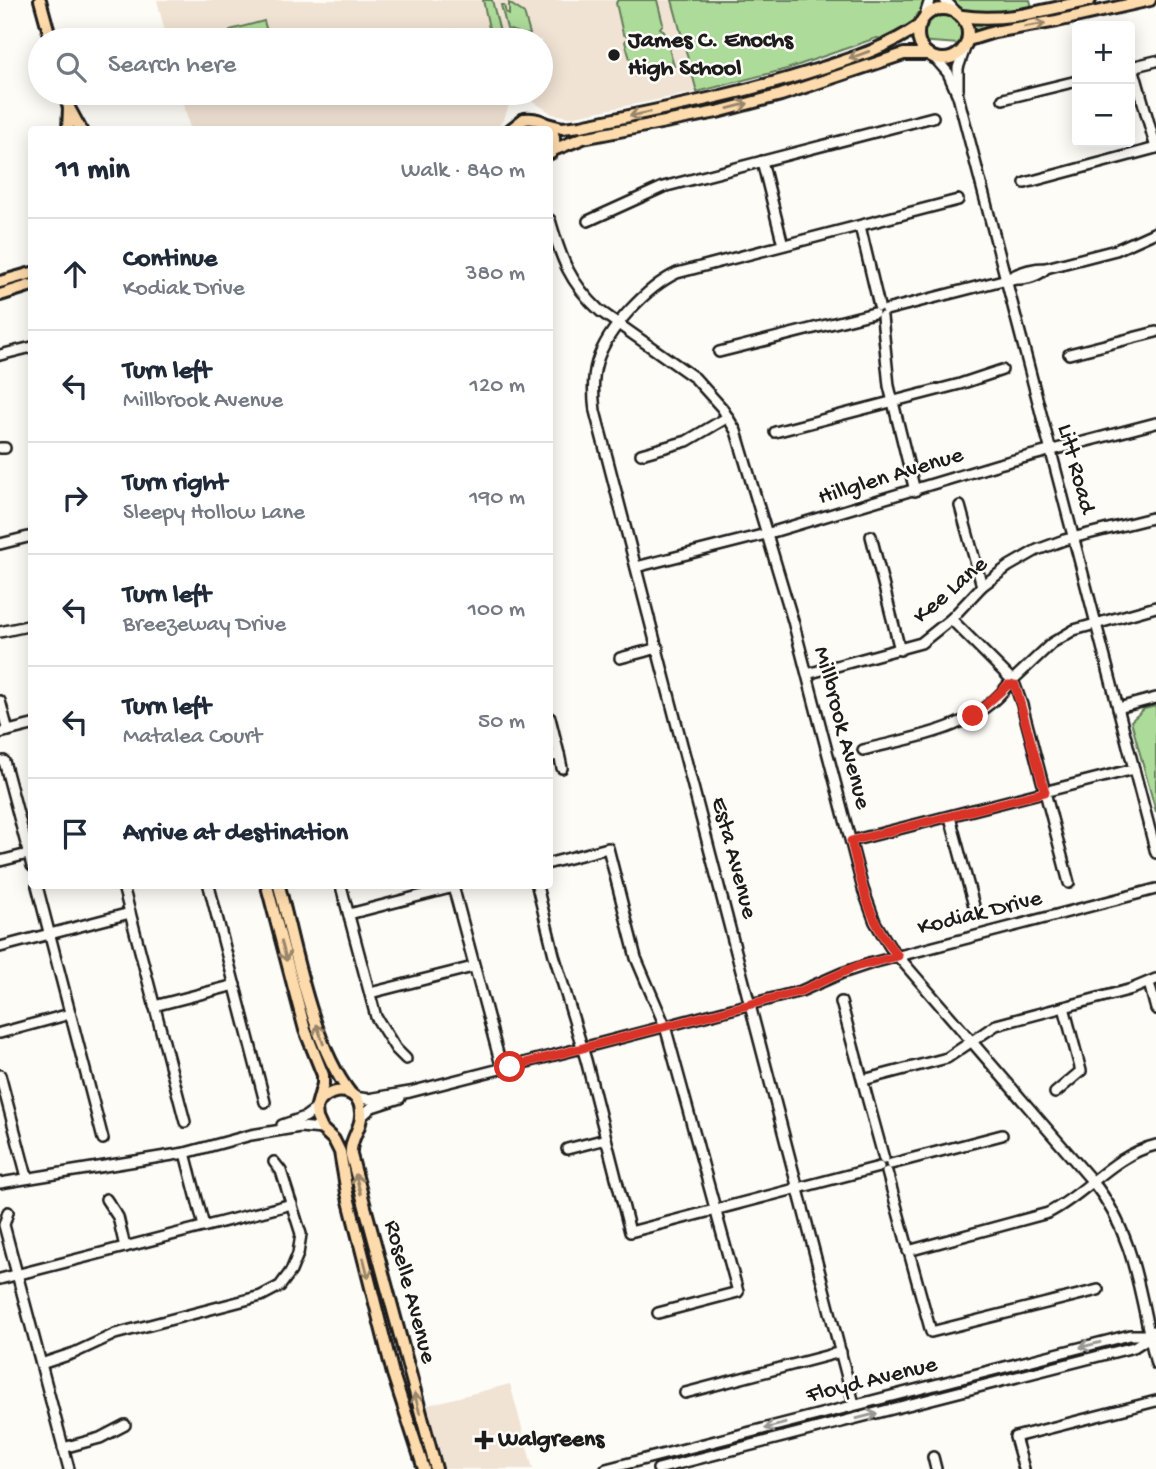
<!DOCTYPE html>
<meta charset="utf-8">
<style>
body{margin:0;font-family:"Gochi Hand",sans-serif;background:#f2f2f3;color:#1f2937}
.controls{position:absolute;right:21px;top:21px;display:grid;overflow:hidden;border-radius:7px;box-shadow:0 4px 18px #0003}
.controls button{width:63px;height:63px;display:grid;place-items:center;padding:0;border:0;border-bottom:2px solid #e0e1e3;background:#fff;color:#1f2937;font:35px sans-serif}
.stop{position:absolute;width:21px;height:21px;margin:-16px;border:5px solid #d93025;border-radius:50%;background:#fff}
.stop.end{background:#d93025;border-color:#fff;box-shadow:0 2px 7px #0008}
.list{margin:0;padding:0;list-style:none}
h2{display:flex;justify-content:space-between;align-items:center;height:91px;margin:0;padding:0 28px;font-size:30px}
h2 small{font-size:23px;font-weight:400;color:#747a83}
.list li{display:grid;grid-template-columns:46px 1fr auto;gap:21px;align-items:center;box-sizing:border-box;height:112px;padding:0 28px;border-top:2px solid #e0e1e3}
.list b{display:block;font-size:26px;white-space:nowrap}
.list p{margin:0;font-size:23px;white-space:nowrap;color:#747a83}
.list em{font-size:23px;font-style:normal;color:#747a83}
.icon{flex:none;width:38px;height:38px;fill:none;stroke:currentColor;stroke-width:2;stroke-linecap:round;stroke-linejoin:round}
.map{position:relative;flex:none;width:1156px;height:1469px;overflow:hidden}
.search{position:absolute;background:#fff;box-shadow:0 4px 18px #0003;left:28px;top:28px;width:525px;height:77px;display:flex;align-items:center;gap:18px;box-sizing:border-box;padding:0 24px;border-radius:38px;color:#747a83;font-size:26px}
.panel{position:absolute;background:#fff;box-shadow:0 4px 18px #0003;left:28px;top:126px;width:525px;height:763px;border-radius:7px}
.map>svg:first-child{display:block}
</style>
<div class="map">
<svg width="1156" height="1469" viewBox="0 0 1156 1469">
<rect width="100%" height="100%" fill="#fdfcf7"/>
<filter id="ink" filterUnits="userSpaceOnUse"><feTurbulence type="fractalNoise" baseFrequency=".0143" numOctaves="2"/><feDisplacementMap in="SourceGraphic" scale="14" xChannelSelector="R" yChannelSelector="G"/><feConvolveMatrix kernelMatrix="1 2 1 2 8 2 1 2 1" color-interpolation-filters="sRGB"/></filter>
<g filter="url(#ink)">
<g fill="#f0e3d4">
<path d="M 157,0 L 672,0 L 697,92 L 570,117 L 552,114 L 531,100 L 509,105 L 504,119 L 496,129 L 190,129 L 181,93 L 541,93 L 541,40 L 167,40 Z"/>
<path d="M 510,1384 L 533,1469 L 439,1469 L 420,1407 Z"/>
</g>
<g fill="#addb99" stroke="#647c5a" stroke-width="2">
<path d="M 483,0 L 492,0 L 500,32 L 492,40 L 436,40 L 443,33 L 453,30 L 455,37 L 463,35 L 469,38 L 489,28 Z"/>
<path d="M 618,0 L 657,0 L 663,24 L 660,28 L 664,31 L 674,66 L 635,76 L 625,42 L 628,37 L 623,34 L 616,3 Z"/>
<path d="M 672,0 L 1030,0 L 1037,25 L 959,44 L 876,38 L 787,69 L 697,92 Z"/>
<path d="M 509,3 L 524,13 L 530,34 L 525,35 L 507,29 L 501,5 L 504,5 L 506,13 L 509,15 Z"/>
<path d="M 264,21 L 268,35 L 266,39 L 232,40 L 230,30 Z"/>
<path d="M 1156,706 L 1156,812 L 1131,721 L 1144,709 Z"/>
</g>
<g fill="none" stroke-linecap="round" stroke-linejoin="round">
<defs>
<g id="minor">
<path d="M 945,0 L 955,11"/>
<path d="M 924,18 L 930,0"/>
<path d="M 935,58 L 948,73 L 958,96 L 1156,853"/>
<path d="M 1131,67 L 1156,61"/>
<path d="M 1133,67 L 1156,148"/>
<path d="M 958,90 L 958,68 L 965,48"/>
<path d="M 1003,99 L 1077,81"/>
<path d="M 762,161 L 783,245"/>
<path d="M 1025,183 L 1156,148"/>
<path d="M 550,220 C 561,258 569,282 600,311 L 695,378 L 722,408 L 736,431 L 793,621 L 863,889 L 875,922 L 890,947 L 1093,1182 C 1136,1235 1140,1300 1156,1364"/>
<path d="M 588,221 L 663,187 L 933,117"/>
<path d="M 860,226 L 879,306"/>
<path d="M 1007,279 C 1020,280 1036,279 1046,268"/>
<path d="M 886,310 L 1007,279 C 1019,272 1032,268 1046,268 L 1116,250 L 1156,232"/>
<path d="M 882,317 L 889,386 L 915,491"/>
<path d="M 719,352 L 874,313"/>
<path d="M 1069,354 L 1156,332"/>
<path d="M 0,355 L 32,347"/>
<path d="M 775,432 L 960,384 L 1002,370"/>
<path d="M 0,448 L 5,448"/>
<path d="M 641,454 L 687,441 L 728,417"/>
<path d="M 960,506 L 982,586"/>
<path d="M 871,536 L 900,650"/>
<path d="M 0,544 L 32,536"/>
<path d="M 636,567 L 766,534 L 999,464 L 1156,423"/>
<path d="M 951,619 L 1009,677"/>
<path d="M 0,632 L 32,625"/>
<path d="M 620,658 L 658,648"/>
<path d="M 807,674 L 921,643 L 951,619 L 982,586 L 1009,566 L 1037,550 L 1064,540 L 1156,517"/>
<path d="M 1016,677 L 1052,643 L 1074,630 L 1156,607"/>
<path d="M 1015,685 L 1022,705 L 1069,883"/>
<path d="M 0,701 L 8,731"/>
<path d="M 1118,708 L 1156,698"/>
<path d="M 550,718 L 559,754"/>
<path d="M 0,733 L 32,725"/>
<path d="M 863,750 C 914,737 974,730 1008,685"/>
<path d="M 550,757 L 559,754 L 562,768"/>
<path d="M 4,761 L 32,866"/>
<path d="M 950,817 L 974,906"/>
<path d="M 851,841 L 1134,769"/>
<path d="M 0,861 L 28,854"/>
<path d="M 550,863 L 608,848 L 636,958 L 665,1026 L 738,1292 L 658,1313"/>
<path d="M 37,886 L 103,1139"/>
<path d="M 123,886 L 185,1122"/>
<path d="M 209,886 L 265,1102"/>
<path d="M 341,886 L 376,1017 L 396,1049 L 406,1059"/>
<path d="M 453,886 L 502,1069"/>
<path d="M 537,886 L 554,955 L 586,1060 L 630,1232 L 879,1167"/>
<path d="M 349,914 L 454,887"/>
<path d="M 0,947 L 130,913"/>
<path d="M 1149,983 L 1156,1009"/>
<path d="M 370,993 L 473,967"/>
<path d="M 841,1002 L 884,1159"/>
<path d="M 154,1006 L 235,985"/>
<path d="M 0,1033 L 70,1014"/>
<path d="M 0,1075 L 27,1177"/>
<path d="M 863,1080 L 947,1058 L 996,1025 L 1132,989 L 1156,979"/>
<path d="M 1055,1093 L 1081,1071 L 1064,1007"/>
<path d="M 354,1097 L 368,1099 L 410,1092 L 582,1048 L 801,991 L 842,973 L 872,963 L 1156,889"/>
<path d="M 361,1117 L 372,1107 L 400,1098"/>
<path d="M 282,1125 L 305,1117 L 316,1109"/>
<path d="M 567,1149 L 606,1139"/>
<path d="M 185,1153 L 204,1226"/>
<path d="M 891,1164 L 1002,1135"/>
<path d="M 887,1172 L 931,1332 L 1098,1290"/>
<path d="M 0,1183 L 185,1153 L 251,1135 L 300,1127 L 322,1129"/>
<path d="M 106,1199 L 118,1217 L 125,1247"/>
<path d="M 8,1212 L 4,1225 L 69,1469"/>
<path d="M 908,1251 L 1048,1213 C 1088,1193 1111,1156 1156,1145"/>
<path d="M 0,1279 L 292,1204"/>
<path d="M 41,1364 L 74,1353 L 115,1334 L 261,1296 L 280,1286 L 291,1271 L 298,1254 L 301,1234 L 281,1171 L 274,1162"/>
<path d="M 685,1393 L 841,1352"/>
<path d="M 854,1404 L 595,411 C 593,395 592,378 597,362 C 607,329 647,287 677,273 L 958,200"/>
<path d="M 63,1448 L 100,1438 L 125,1425"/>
<path d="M 933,1457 L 936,1469"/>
<path d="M 606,1469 L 1130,1335 L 1149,1335 L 1156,1330"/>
<path d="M 658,1469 L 1134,1347 L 1151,1336"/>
<path d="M 1024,1469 L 1015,1437 L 1156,1401"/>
</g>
<g id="major">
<path d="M 40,0 L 51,40"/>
<circle cx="943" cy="34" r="25"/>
<path d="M 962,16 C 1005,23 1048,9 1090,0"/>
<path d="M 968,40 L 994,32 L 1057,21 L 1150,0"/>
<path d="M 65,93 L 69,108 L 68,130"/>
<path d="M 69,108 L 81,130"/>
<path d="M 547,124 L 562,128 L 581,126 C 662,109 743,94 822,68 C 857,57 890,46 920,25"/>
<path d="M 510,130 L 524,119 C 546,116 561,133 551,153"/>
<path d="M 553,150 L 583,138 L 717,112 L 781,95 L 904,54 L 928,54"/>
<path d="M 0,282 L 32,273"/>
<path d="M 0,295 L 32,285"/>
<path d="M 267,886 L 305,1030 L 323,1075 L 323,1084 L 316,1109 L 317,1118 L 322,1129 L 334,1140 L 340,1152 L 347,1193 L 393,1374 L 424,1469"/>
<path d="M 279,886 C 295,947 312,1045 351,1094"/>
<path d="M 320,1101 C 333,1086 360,1088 361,1112 C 363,1127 349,1139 351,1155 L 436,1469"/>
</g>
</defs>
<use href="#minor" stroke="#1c1c1c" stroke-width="14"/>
<use href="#major" stroke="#1c1c1c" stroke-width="16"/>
<use href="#minor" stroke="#fdfcf7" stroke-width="9"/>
<use href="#major" stroke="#fedbac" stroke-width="10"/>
</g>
<defs><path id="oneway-shaft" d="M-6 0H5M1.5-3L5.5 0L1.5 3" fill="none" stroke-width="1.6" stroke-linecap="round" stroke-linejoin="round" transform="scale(1.75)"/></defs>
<g stroke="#98856b">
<use href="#oneway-shaft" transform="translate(1035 25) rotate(-9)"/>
<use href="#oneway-shaft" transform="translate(859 55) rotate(160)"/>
<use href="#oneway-shaft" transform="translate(738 106) rotate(-14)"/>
<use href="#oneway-shaft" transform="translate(640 114) rotate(168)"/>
<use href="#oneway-shaft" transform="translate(284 951) rotate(75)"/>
<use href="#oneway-shaft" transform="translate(320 1034) rotate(-109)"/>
<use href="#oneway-shaft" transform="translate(358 1184) rotate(-105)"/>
<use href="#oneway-shaft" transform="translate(366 1268) rotate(76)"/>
<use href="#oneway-shaft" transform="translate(417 1403) rotate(-105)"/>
</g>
<g stroke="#989794">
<use href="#oneway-shaft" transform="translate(1090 1345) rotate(166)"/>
<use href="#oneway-shaft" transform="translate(867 1416) rotate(-14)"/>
<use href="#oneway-shaft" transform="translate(775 1426) rotate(165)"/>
</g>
</g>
<g fill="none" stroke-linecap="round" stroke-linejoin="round" filter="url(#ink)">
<path stroke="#d93025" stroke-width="9" d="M 510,1067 L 801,991 L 855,967 L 898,956 C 869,924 861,882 851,841 L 1045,792 L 1015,685 L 1008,685 L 973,716"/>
</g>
<g fill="#1c1c1c" stroke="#fdfcf7" stroke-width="2.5">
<circle cx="614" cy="55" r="7"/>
<path d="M480.5 1429.5h7v7h7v7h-7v7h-7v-7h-7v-7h7z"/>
</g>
<g text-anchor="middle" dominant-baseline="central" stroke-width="5" stroke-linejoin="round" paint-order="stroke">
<g font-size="24" font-weight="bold" fill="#1c1c1c" stroke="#fdfcf7" text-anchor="start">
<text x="628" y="41">James C. Enochs<tspan x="628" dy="28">High School</tspan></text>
<text x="498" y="1440">Walgreens</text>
</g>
<g font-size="24" fill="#1c1c1c" stroke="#fdfcf7">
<text transform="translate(1075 469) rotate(75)">Litt Road</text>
<text transform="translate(891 477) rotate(-17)">Hillglen Avenue</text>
<text transform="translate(951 591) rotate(-41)">Kee Lane</text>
<text transform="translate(841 728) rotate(75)">Millbrook Avenue</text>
<text transform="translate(733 858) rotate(75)">Esta Avenue</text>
<text transform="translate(980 914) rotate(-14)">Kodiak Drive</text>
<text transform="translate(409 1292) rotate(75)">Roselle Avenue</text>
<text transform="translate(872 1381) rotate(-14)">Floyd Avenue</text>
</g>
</g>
</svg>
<div class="controls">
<button>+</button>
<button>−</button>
</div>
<div class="stop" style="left:510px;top:1067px"></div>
<div class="stop end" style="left:973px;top:716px"></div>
<div class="search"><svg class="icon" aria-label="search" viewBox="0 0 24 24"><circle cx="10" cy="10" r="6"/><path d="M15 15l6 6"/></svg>Search here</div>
<section class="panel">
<h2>11 min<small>Walk · 840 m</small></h2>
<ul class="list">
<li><svg class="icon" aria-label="ahead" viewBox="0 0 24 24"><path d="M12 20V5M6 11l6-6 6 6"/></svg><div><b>Continue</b><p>Kodiak Drive</p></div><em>380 m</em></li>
<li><svg class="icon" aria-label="left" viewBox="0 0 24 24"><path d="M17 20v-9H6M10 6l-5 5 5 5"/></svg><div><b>Turn left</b><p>Millbrook Avenue</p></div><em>120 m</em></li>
<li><svg class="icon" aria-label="right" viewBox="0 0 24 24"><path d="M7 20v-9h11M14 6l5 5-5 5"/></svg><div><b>Turn right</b><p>Sleepy Hollow Lane</p></div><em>190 m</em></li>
<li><svg class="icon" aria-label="left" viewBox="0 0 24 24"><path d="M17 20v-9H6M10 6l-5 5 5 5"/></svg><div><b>Turn left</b><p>Breezeway Drive</p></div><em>100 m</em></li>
<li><svg class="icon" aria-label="left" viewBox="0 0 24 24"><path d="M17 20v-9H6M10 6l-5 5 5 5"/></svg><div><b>Turn left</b><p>Matalea Court</p></div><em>50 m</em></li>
<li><svg class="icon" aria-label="arrive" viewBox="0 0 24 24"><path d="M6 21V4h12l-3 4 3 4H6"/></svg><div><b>Arrive at destination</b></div></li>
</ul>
</section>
</div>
